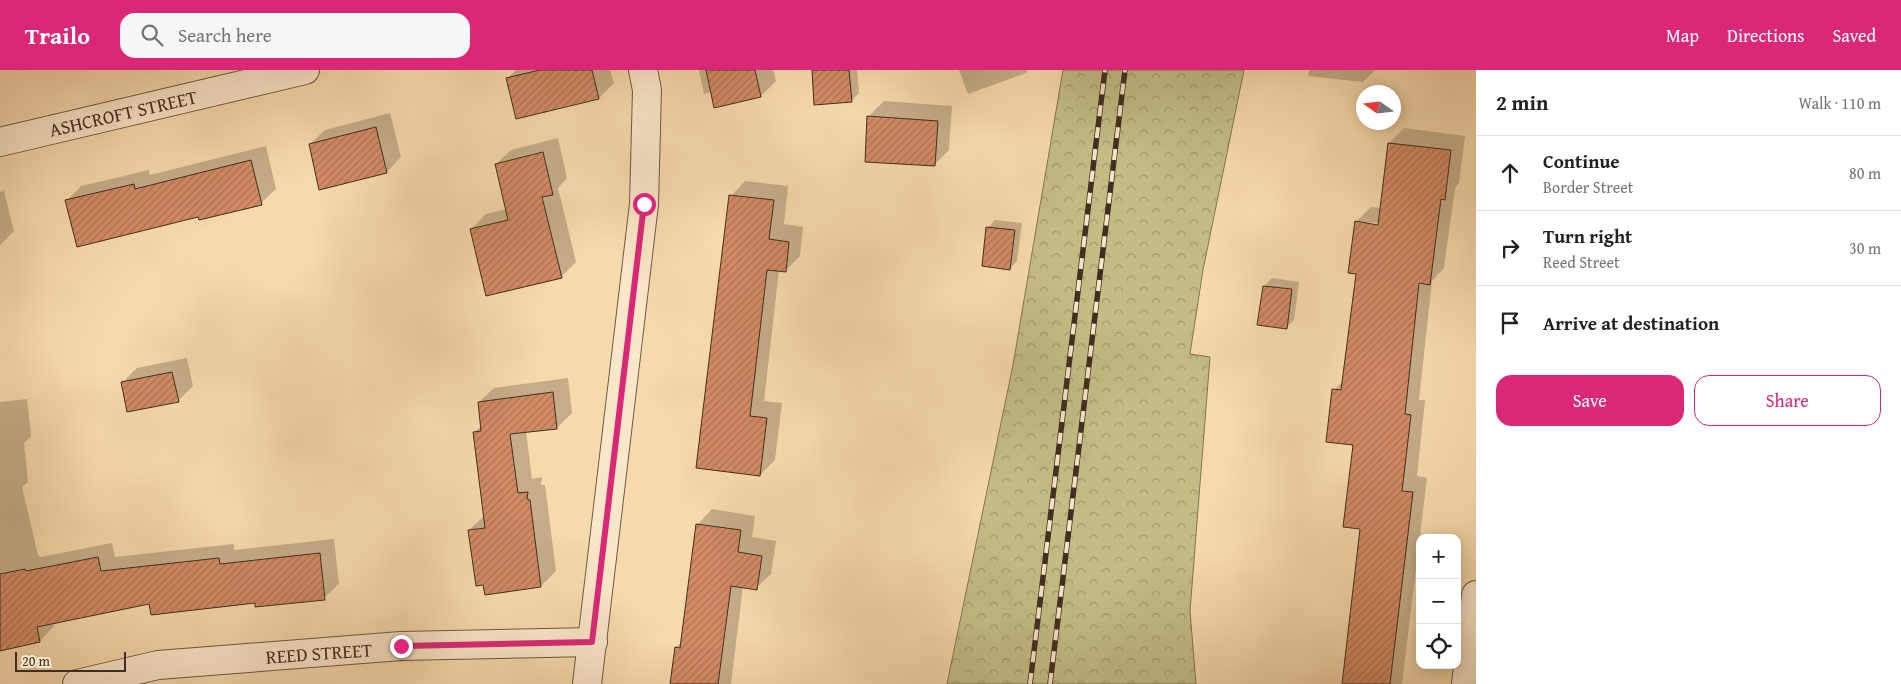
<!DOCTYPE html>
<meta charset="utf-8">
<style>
body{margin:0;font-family:"Gentium Book Plus",serif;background:#f6f6f6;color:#202124}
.controls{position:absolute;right:15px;bottom:15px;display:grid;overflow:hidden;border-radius:10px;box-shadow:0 2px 12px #0003}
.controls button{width:45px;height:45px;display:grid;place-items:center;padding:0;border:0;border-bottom:1px solid #e0e0e0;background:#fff;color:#202124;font:25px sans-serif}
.compass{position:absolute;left:1356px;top:15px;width:45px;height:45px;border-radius:50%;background:#fff;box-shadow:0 2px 12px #0003;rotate:284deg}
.scale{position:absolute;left:15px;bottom:12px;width:111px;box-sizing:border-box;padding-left:5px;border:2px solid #402e22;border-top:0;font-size:14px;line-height:18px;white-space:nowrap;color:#402e22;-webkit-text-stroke:4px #fae6c9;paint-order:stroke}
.stop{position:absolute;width:15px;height:15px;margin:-11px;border:4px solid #db2777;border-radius:50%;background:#fff}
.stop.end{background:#db2777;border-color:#fff;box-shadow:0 1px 5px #0008}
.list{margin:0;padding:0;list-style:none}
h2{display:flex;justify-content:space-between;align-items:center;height:65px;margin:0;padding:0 20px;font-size:21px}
h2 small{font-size:16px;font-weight:400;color:#757577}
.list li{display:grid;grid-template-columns:32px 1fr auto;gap:15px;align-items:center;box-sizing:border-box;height:75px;padding:0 20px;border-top:1px solid #e0e0e0}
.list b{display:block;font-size:19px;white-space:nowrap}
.list p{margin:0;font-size:16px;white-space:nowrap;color:#757577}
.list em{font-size:16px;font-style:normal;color:#757577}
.actions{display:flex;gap:10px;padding:15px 20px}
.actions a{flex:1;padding:11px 0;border:1px solid #db2777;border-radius:15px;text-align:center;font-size:18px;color:#db2777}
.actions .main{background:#db2777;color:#fff}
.icon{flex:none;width:28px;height:28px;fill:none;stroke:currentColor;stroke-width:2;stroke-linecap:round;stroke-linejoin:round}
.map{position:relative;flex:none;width:1476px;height:614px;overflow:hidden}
header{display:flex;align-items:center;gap:30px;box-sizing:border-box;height:70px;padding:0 25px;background:#db2777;color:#fff}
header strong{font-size:24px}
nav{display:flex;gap:28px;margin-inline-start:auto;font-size:18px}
.search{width:350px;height:45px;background:#f6f6f6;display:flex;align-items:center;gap:12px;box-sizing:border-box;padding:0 18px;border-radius:15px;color:#757577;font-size:19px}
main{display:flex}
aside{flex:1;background:#fff}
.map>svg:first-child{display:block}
</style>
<header>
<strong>Trailo</strong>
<div class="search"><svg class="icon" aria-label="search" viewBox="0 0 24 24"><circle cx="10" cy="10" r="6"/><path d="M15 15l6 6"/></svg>Search here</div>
<nav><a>Map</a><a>Directions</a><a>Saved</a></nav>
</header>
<main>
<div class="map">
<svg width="1476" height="614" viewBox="0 0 1476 614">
<defs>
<pattern id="forest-crowns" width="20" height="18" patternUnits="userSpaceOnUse" patternTransform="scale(1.25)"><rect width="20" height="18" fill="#c3bd85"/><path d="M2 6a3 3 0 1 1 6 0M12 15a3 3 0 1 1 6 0" fill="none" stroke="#a09a6c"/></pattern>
<pattern id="building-hatch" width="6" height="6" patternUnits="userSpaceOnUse" patternTransform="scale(1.25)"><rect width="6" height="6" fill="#d38b64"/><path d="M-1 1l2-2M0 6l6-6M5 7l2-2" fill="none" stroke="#ad7252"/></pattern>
</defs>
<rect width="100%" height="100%" fill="#f7d9ac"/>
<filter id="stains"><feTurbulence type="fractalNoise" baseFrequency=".004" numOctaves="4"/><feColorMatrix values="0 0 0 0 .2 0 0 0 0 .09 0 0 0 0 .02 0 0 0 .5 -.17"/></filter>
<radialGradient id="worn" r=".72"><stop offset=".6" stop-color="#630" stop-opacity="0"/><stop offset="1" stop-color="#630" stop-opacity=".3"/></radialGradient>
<path fill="url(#forest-crowns)" stroke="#827654" d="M 1063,0 L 1244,0 L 1203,200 L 1190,284 L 1210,287 L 1190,541 L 1196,614 L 947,614 L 1013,295 Z"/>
<g fill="#0003" fill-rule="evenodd">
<path d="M 516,0 L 610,0 L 614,13 L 599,28 L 508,8 Z"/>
<path d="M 699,0 L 773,0 L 776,11 L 761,26 L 715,37 L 712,22 L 704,24 Z"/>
<path d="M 813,0 L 857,0 L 859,23 L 851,31 Z"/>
<path d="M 959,0 L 1028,0 L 1026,3 L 968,24 Z"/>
<path d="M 1309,0 L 1375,0 L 1363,12 L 1308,6 Z"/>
<path d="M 884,31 L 952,36 L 949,80 L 934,95 L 869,46 Z"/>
<path d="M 390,43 L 401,87 L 387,102 L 310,74 L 325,60 Z"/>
<path d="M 1404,58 L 1465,66 L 1459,113 L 1455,118 L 1444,198 L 1432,211 L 1419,330 L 1425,330 L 1417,406 L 1427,408 L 1402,614 L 1344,614 L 1361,458 L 1354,373 L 1334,320 L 1344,310 L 1357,203 L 1356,152 L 1371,137 L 1382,138 L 1389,73 ZM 1367,152 L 1385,154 L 1384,157 L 1367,154 Z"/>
<path d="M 558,68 L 567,108 L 558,118 L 576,192 L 561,207 L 471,159 L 486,144 L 507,139 L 496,94 L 511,80 Z"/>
<path d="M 266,76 L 276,119 L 261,133 L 199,146 L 66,131 L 81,116 L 149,100 L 150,105 Z"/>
<path d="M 745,111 L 788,116 L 784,154 L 803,157 L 800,186 L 785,201 L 779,200 L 764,331 L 782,333 L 775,390 L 760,405 L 698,397 L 731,126 Z"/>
<path d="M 4,121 L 14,161 L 0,175 L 0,122 Z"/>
<path d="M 995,150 L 1022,153 L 1017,191 L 1010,199 L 988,158 Z"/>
<path d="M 1272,208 L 1299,212 L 1294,250 L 1287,257 L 1264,216 Z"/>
<path d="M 187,288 L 193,316 L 178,331 L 122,313 L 137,298 Z"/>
<path d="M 568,308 L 572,343 L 557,358 L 526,361 L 532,409 L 542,407 L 541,415 L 545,415 L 556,501 L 541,516 L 469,460 L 485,445 L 474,363 L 482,355 L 479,332 L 494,318 Z"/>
<path d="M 27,329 L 31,366 L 24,373 L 28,412 L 22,417 L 38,485 L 41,487 L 112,473 L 115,487 L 234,474 L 234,480 L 334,469 L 339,514 L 324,528 L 256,532 L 150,532 L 53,552 L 54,556 L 40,571 L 0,579 L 0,332 Z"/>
<path d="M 712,439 L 755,446 L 752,467 L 776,471 L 771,504 L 756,518 L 743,516 L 731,614 L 672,614 L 676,577 L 682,572 L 698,454 Z"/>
</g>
<g fill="url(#building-hatch)" stroke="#402e22">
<path d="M 540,0 L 592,0 L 599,29 L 516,49 L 506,8 Z"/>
<path d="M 706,0 L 755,0 L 761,27 L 714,38 Z"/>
<path d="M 812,0 L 849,0 L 852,32 L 814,35 Z"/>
<path d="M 867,46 L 938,51 L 935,96 L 865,92 Z"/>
<path d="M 376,57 L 387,103 L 319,120 L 309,74 Z"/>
<path d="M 1388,73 L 1451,80 L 1445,130 L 1441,129 L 1430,215 L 1419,213 L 1405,344 L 1411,345 L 1402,421 L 1413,422 L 1390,614 L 1342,614 L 1360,459 L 1343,457 L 1353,375 L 1326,372 L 1332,319 L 1341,320 L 1356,204 L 1348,203 L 1355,151 L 1378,155 Z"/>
<path d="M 543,82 L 553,125 L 542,127 L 562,208 L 486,226 L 470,159 L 508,150 L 495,94 Z"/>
<path d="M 251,90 L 262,135 L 199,150 L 198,147 L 77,177 L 65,130 L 134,114 L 135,119 Z"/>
<path d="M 729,125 L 774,130 L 769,169 L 789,172 L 786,202 L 767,200 L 750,346 L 767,348 L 760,406 L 696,398 Z"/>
<path d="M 986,157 L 1015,160 L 1010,200 L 982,196 Z"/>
<path d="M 1263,216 L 1292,219 L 1287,259 L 1257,255 Z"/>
<path d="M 172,302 L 179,332 L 127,342 L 121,312 Z"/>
<path d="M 553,322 L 557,359 L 510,364 L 518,423 L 528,422 L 527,429 L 530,430 L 541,517 L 485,525 L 483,515 L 476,516 L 468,460 L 485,458 L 473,362 L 481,361 L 478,332 Z"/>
<path d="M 696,454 L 741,460 L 738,482 L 762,486 L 757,520 L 731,516 L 718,614 L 670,614 L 675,577 L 680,578 Z"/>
<path d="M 320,483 L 325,530 L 255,537 L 255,533 L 151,545 L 149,534 L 37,557 L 40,572 L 0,581 L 0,504 L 25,499 L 26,501 L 98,487 L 101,501 L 219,488 L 220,494 Z"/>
</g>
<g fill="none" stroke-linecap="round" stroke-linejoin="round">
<defs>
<g id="street">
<path d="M 0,72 L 305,0"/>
<path d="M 77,614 L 158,595 L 401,576 L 593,572"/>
<path d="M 587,614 L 644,134 L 647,20 L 643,0"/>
<path d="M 1466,614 L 1476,525"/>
</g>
</defs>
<use href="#street" stroke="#6e5944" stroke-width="30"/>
<use href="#street" stroke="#fae6c9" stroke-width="28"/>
<defs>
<g id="rail">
<path d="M 1030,614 L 1105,0"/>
<path d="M 1050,614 L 1125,0"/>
</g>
</defs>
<use href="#rail" stroke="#402e22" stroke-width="5.5"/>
<use href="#rail" stroke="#fae6c9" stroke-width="4" stroke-dasharray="11" stroke-linecap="butt"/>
</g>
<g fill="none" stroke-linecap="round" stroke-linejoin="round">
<path stroke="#db2777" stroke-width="6" d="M 401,576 L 592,572 L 644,134"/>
</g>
<g text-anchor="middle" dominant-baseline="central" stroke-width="4.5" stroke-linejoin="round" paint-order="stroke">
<g font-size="19" fill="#402e22" stroke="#fae6c9">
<text transform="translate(123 43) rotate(-13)">ASHCROFT STREET</text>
<text transform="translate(319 583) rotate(-4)">REED STREET</text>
</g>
</g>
<rect width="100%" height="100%" filter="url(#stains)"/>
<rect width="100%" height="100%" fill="url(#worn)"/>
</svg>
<div class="controls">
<button>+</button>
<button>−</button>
<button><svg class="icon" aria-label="locate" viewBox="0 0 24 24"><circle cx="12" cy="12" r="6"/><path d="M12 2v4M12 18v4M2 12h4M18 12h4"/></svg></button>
</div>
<svg class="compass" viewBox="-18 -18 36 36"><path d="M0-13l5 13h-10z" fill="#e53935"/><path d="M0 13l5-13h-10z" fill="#757577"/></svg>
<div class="scale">20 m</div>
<div class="stop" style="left:644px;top:134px"></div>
<div class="stop end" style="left:401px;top:576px"></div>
</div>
<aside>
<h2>2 min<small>Walk · 110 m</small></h2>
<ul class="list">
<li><svg class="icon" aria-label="ahead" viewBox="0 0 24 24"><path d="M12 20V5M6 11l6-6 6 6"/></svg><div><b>Continue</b><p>Border Street</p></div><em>80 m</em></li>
<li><svg class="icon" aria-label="right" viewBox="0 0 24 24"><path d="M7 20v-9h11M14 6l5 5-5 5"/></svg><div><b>Turn right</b><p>Reed Street</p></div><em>30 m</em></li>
<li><svg class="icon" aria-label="arrive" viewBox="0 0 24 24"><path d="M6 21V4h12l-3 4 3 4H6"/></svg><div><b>Arrive at destination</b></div></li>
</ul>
<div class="actions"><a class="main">Save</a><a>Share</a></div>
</aside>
</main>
